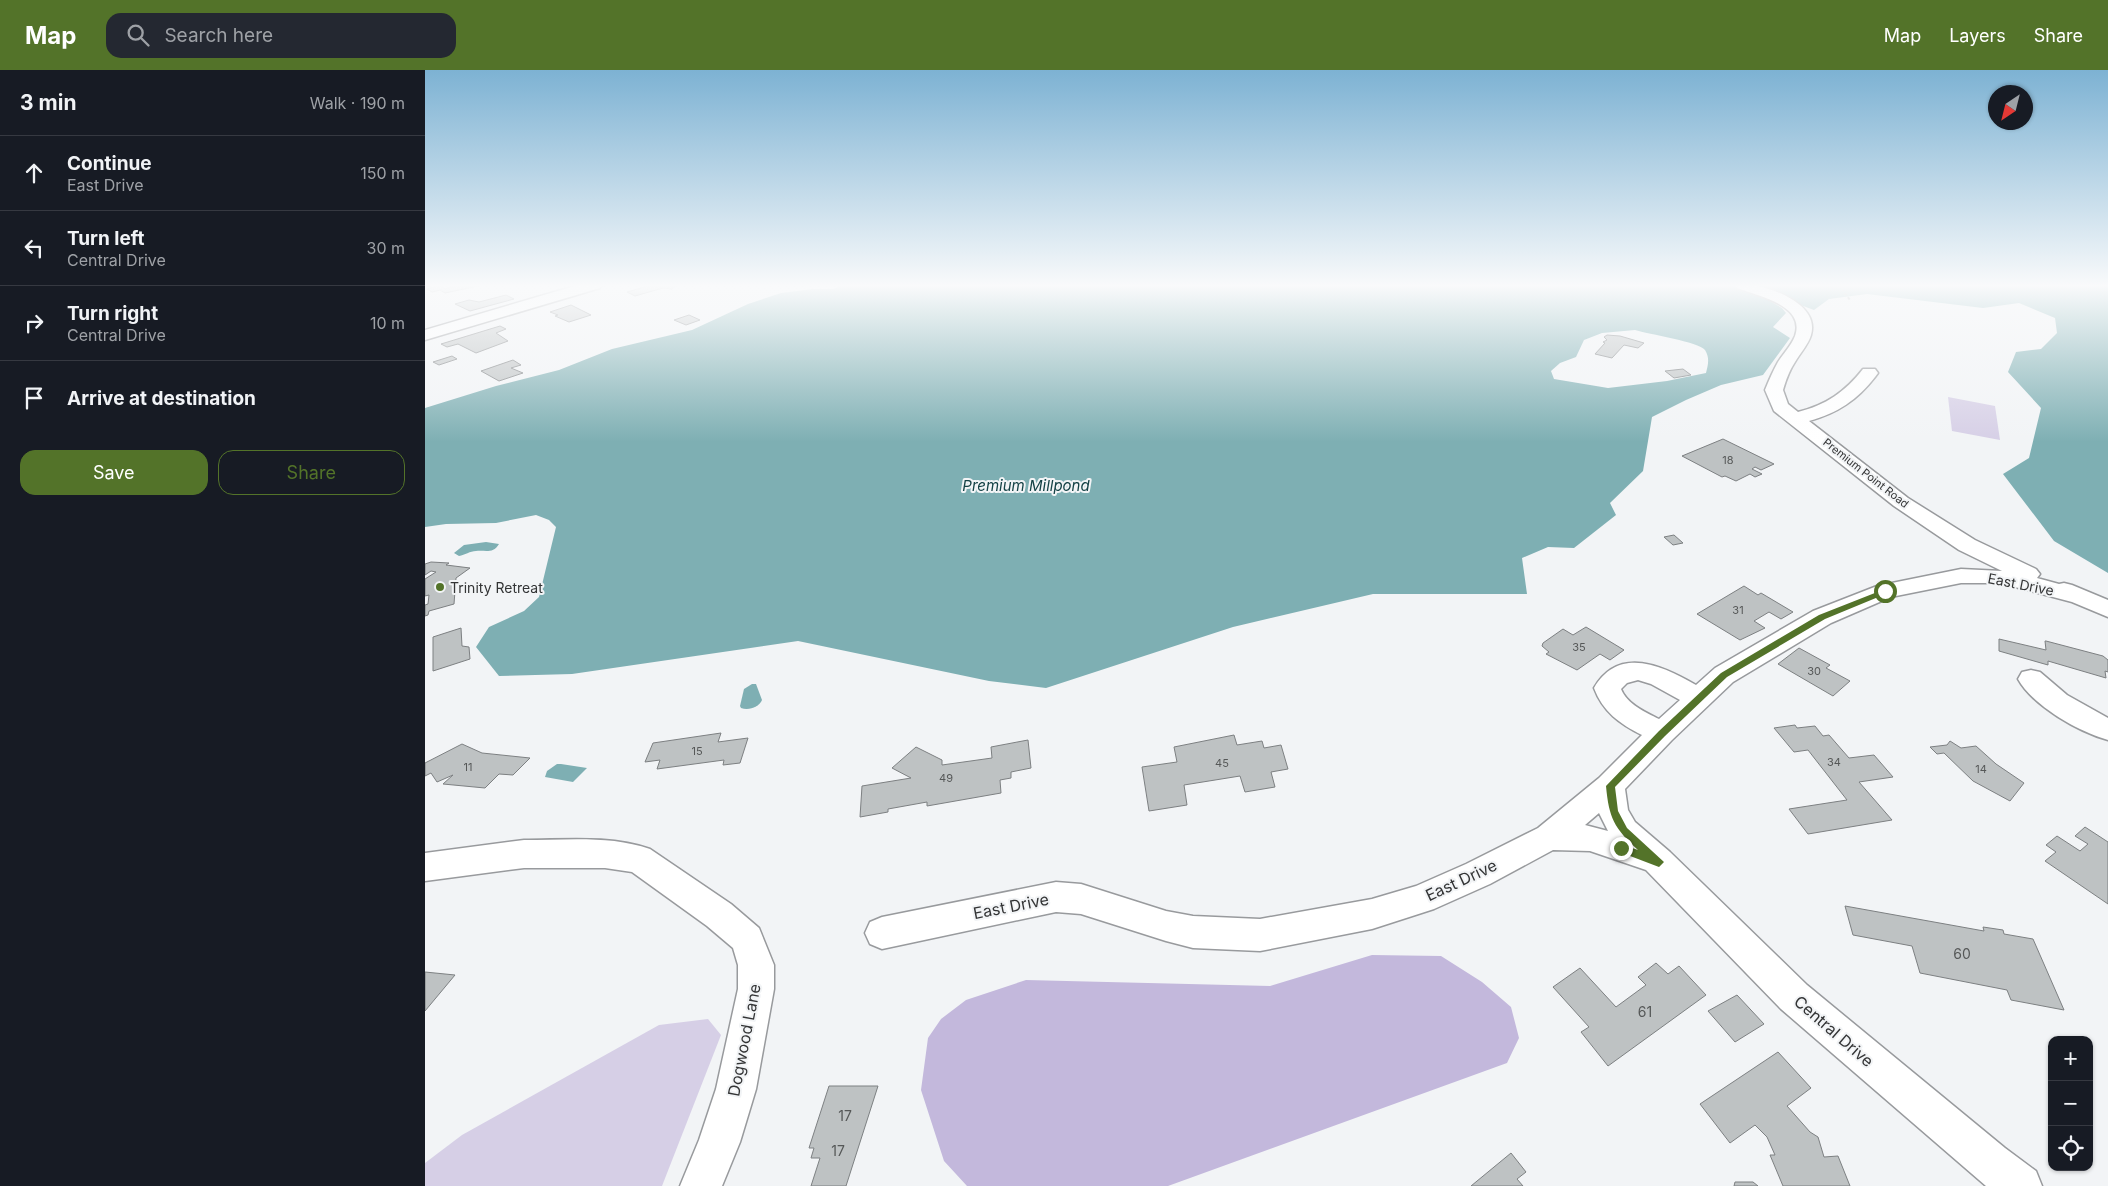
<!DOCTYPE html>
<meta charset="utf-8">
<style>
body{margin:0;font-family:Inter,sans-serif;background:#242831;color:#f1f3f6}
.controls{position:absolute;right:15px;bottom:15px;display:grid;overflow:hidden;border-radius:10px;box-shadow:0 1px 4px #0004}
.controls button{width:45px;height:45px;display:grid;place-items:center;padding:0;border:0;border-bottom:1px solid #363941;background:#171b24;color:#f1f3f6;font:25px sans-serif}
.compass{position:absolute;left:1563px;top:15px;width:45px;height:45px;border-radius:50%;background:#171b24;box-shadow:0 1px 4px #0004;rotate:215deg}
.stop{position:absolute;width:15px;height:15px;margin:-11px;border:4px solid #537329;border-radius:50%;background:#fff}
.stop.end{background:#537329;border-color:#fff;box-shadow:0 1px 5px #0008}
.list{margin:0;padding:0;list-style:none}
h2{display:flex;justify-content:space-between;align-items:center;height:65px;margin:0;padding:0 20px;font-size:21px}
h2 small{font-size:16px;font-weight:400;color:#9ea1a6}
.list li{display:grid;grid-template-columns:32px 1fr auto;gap:15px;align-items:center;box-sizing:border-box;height:75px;padding:0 20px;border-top:1px solid #363941}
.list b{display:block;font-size:19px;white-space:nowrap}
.list p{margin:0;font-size:16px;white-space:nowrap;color:#9ea1a6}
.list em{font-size:16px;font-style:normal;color:#9ea1a6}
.actions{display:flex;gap:10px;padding:15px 20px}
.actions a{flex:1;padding:11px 0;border:1px solid #537329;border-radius:15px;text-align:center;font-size:18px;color:#537329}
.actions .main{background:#537329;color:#fff}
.icon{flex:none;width:28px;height:28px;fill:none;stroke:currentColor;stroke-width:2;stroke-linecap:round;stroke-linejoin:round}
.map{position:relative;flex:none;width:1683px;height:1116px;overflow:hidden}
header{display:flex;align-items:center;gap:30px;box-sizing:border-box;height:70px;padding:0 25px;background:#537329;color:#fff}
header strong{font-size:24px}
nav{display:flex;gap:28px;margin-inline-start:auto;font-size:18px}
.search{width:350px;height:45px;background:#242831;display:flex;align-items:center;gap:12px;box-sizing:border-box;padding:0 18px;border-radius:15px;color:#9ea1a6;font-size:19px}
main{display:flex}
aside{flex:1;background:#171b24}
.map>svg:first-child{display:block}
</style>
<header>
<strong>Map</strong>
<div class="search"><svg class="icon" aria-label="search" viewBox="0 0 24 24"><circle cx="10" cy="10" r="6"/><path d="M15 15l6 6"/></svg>Search here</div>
<nav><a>Map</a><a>Layers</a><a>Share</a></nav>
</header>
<main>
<aside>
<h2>3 min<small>Walk · 190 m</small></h2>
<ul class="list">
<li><svg class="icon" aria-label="ahead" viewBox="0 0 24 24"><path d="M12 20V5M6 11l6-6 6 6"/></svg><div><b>Continue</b><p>East Drive</p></div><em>150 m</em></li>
<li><svg class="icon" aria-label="left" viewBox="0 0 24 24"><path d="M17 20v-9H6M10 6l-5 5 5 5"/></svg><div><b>Turn left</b><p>Central Drive</p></div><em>30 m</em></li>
<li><svg class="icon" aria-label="right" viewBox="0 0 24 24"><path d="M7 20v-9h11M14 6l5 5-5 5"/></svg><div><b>Turn right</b><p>Central Drive</p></div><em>10 m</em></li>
<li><svg class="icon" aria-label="arrive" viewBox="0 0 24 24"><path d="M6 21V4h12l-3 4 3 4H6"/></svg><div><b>Arrive at destination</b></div></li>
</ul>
<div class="actions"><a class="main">Save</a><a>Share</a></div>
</aside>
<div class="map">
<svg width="1683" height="1116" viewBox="0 0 1683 1116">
<rect width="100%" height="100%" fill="#f2f4f6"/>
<g fill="#d6cfe6">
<path d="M 1523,327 L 1570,336 L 1575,370 L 1527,361 Z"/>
<path d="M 283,949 L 296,965 L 237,1116 L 0,1116 L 0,1093 L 37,1065 L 234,955 Z"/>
</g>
<path fill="#c3b8dc" d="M 947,885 L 1016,886 L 1057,912 L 1086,937 L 1094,968 L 1082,993 L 743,1116 L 542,1116 L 519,1091 L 496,1020 L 503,968 L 516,949 L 541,930 L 601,910 L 845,916 Z"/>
<g fill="#7eafb3" fill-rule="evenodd">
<path d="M 417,215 L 1683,215 L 1683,503 L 1629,471 L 1578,404 L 1604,388 L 1616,338 L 1583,302 L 1591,282 L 1616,279 L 1632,263 L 1630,248 L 1594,233 L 1558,238 L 1442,224 L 1404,229 L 1389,240 L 1354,227 L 1345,231 L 1357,238 L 1361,243 L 1348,257 L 1365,268 L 1338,305 L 1296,315 L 1261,330 L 1227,347 L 1218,401 L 1185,433 L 1191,445 L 1149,478 L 1123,477 L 1097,488 L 1102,524 L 948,524 L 808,557 L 621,618 L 564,611 L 373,571 L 147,604 L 74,606 L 51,577 L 64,557 L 99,541 L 114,527 L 131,457 L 124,450 L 111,445 L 71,453 L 21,454 L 0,457 L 0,338 L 71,316 L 134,300 L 187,279 L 267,260 L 323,234 L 356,223 L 388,219 L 408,219 ZM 1210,260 C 1223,264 1274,272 1280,280 C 1285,288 1283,295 1281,303 L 1242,311 L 1183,318 L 1129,309 L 1126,301 L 1135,293 L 1151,287 L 1159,270 L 1177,263 Z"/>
<path d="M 61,472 L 74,474 C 68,484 61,480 51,481 C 45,481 40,485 34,486 L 29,483 L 39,475 Z"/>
<path d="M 327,614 L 331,614 L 337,630 C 334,637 324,641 316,638 L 315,636 L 319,619 Z"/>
<path d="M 132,694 L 136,694 L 162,698 L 148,712 L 120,707 L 122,701 Z"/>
</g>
<g fill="#bec2c3" stroke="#7d8082">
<path d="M 15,215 L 20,219 L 33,215 L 53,216 L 20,223 L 15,220 L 7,222 L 2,219 Z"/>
<path d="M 226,215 L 252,215 L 247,219 L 238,218 L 210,226 L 202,222 Z"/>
<path d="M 81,225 L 89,229 L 45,241 L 30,234 L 44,230 L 54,232 Z"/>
<path d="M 146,235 L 166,245 L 144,252 L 130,246 L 133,245 L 125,242 Z"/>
<path d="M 264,245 L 275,250 L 261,255 L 249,250 Z"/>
<path d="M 75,256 L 81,259 L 71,263 L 83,271 L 51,283 L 33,274 L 22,277 L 16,274 Z"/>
<path d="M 1182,265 L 1195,266 L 1219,273 L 1213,278 L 1199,275 L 1187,288 L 1170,284 L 1180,273 L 1178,272 L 1182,270 L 1179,267 Z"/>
<path d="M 27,286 L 32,289 L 14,295 L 8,292 Z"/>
<path d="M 88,290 L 96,295 L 86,298 L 98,303 L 74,311 L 56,301 Z"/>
<path d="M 1258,299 L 1266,305 L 1249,308 L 1240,301 Z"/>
<path d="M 1298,369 L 1349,394 L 1336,400 L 1330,397 L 1327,399 L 1337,404 L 1330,407 L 1325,404 L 1311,411 L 1300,406 L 1297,407 L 1257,386 Z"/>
<path d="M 1249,465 L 1258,473 L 1248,475 L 1239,467 Z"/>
<path d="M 6,492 L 24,493 L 21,495 L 45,498 L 31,508 L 29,534 L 4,541 L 3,545 L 0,546 L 0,535 L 3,534 L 4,525 L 0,526 L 0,509 L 11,502 L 6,501 L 0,505 L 0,494 Z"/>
<path d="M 1319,516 L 1333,525 L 1336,523 L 1368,542 L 1356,549 L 1344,542 L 1329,551 L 1340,558 L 1315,570 L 1272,544 Z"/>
<path d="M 1161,557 L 1199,580 L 1185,590 L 1175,584 L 1152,600 L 1121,584 L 1124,582 L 1117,576 L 1118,573 L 1138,559 L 1148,565 Z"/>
<path d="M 36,558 L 37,576 L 44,577 L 45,589 L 8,601 L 8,567 Z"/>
<path d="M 1574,569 L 1621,580 L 1620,571 L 1621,571 L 1678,586 L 1683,590 L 1683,602 L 1680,601 L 1681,608 L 1623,591 L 1623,595 L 1574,581 Z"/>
<path d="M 1374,578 L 1405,595 L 1401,598 L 1425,611 L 1408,626 L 1353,594 Z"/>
<path d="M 1370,655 L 1372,658 L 1390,656 L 1398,666 L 1404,665 L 1424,688 L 1449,685 L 1468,707 L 1434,712 L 1467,750 L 1383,764 L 1364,739 L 1422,730 L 1383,680 L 1369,682 L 1349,658 Z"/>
<path d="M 296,663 L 293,672 L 323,668 L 315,693 L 298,695 L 299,690 L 232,699 L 235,690 L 220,692 L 228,673 Z"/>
<path d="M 809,665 L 812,675 L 837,671 L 839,678 L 856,675 L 863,699 L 846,702 L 850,717 L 820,722 L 815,706 L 759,715 L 762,735 L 724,741 L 717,697 L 752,692 L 749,677 Z"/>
<path d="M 603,670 L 606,698 L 586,702 L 586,708 L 575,710 L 576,723 L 502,736 L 502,732 L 463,739 L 463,742 L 435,747 L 437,716 L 486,708 L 467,698 L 491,677 L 517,690 L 517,695 L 567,688 L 566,677 Z"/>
<path d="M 1525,671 L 1536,678 L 1551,676 L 1571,694 L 1599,713 L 1585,731 L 1548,711 L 1519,683 L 1512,684 L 1505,677 L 1522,675 Z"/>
<path d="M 37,674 L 57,683 L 105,688 L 88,705 L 74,704 L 60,718 L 18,714 L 28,705 L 12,712 L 6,703 L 0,706 L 0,693 Z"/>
<path d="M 1660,757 L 1683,772 L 1683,834 L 1620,791 L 1631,782 L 1621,775 L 1632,766 L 1655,781 L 1663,774 L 1650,766 Z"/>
<path d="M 1420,836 L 1559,861 L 1558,857 L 1578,860 L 1579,864 L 1608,869 L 1639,940 L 1586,930 L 1582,920 L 1495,903 L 1487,876 L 1428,865 Z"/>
<path d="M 1231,893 L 1243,904 L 1254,896 L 1281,925 L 1183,996 L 1156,962 L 1164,957 L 1128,917 L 1155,898 L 1191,937 L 1221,915 L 1213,907 Z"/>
<path d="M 0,902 L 30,905 L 0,941 Z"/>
<path d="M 1312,925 L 1339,954 L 1310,972 L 1283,941 Z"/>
<path d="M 1353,982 L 1386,1018 L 1362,1036 L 1385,1062 L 1393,1067 L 1399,1087 L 1413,1086 L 1425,1116 L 1358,1116 L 1345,1085 L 1350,1085 L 1342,1067 L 1330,1055 L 1305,1073 L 1275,1034 Z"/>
<path d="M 404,1016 L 453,1016 L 421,1116 L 386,1116 L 395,1088 L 386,1088 L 389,1078 L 384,1078 Z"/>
<path d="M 1086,1083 L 1101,1102 L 1092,1109 L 1098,1116 L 1046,1116 Z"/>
<path d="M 1310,1112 L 1328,1112 L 1333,1116 L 1309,1116 Z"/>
</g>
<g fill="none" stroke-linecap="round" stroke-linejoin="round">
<defs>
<g id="minor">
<path d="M 153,215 L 177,215 L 175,218 L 0,270 L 0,260 Z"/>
<path d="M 1310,215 C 1317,215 1326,214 1333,216 C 1355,221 1394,237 1386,265 C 1383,275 1375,283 1370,292 C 1364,301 1361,310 1358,320 L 1363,334 L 1373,342 C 1401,335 1420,322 1438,299 L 1450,299 L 1453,303 L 1450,307 C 1432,330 1413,343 1384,351 L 1483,428 L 1550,470 L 1611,499 L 1615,504 L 1612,508 L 1634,514 L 1639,513 L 1647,515 L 1683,530 L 1683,547 L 1647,532 L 1590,517 L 1566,513 L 1536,513 L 1466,527 L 1406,553 L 1308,612 L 1247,670 L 1200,719 L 1203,740 L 1210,752 L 1245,782 L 1382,915 L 1580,1078 L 1611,1101 L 1617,1116 L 1561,1116 L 1356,939 L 1221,800 L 1165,781 L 1128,780 L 1065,814 L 1009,839 L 947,859 L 835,881 L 768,878 L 741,871 L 656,844 L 631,842 L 457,879 L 445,874 L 440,863 L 445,852 L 457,847 L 631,812 L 656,814 L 741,841 L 768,846 L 835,849 L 947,829 L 991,816 L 1041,794 L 1113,758 L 1174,708 L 1217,665 C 1195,654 1178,642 1169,618 C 1194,575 1238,596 1271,615 L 1290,598 L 1388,541 L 1452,516 L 1536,499 L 1577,501 L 1534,480 L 1469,436 L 1349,341 L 1340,320 C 1344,310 1348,301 1353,292 C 1358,284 1366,276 1370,266 C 1381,235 1333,226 1312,218 ZM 1213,610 L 1226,614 L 1255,630 L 1234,649 C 1220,642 1202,634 1196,619 L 1202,613 ZM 1174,743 L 1183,761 L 1160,755 Z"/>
<path d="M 1606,600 L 1615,602 L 1642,625 L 1683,648 L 1683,670 C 1654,662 1608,636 1593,609 L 1597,602 Z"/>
<path d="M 99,770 C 140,770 186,765 225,779 L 306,834 L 334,858 L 349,895 L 349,919 L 331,1019 L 315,1072 L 297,1116 L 255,1116 L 274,1070 L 291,1019 L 313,919 L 313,895 L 308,878 L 282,856 L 207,802 L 180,798 L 99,798 L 0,811 L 0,783 Z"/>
</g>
</defs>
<use href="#minor" stroke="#989a9d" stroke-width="3"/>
<path stroke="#999a9c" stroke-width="2" stroke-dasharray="3 2" stroke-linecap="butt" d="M 1414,215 L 1425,230"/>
<use href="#minor" fill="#fff" fill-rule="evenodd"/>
</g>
<linearGradient id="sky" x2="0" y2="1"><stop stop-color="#7db2d3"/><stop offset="0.58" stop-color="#f9fafb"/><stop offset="1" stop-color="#f9fafb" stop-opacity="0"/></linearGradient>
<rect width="1683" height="372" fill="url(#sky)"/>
<path fill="#537329" d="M 1460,519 L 1464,521 L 1463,523 L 1400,549 L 1302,607 L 1240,666 L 1190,717 L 1193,741 L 1202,758 L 1239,792 L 1234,797 L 1192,781 L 1191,778 L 1196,774 L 1213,780 C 1189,758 1184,748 1181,716 L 1234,661 L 1296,603 L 1394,545 Z"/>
<circle fill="#537329" stroke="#f2f4f6" stroke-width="2" cx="15" cy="517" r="5"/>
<g text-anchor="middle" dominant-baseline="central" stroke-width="4" stroke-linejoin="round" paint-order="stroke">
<g font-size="11" fill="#565858">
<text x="1303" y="390">18</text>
<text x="1313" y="540">31</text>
<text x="1154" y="577">35</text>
<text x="1389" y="601">30</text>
<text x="272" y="681">15</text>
<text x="1409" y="692">34</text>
<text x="797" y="693">45</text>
<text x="43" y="697">11</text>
<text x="1556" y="699">14</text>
<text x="521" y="708">49</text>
</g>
<g font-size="11" fill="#333435" stroke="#f2f4f6">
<text transform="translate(1441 403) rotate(38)">Premium Point Road</text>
</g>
<g font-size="14" fill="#333435" stroke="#f2f4f6">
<text transform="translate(1596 514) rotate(11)">East Drive</text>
</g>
<g font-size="14" fill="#333435" stroke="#f2f4f6" text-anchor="start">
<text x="25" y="517">Trinity Retreat</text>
</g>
<g font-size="14" fill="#565858">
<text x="1537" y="883">60</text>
<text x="1220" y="941">61</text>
<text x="420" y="1045">17</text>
<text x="413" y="1080">17</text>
</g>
<g font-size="15" font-style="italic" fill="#144246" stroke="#f2f4f6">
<text x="601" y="415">Premium Millpond</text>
</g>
<g font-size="16" fill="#333435" stroke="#f2f4f6">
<text transform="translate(1036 810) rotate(-25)">East Drive</text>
<text transform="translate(586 836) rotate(-11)">East Drive</text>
<text transform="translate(1409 961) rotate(41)">Central Drive</text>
<text transform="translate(319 970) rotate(-79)">Dogwood Lane</text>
</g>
</g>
</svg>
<div class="controls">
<button>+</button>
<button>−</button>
<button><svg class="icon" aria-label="locate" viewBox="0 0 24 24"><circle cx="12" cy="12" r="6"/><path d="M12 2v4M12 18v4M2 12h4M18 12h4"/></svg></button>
</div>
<svg class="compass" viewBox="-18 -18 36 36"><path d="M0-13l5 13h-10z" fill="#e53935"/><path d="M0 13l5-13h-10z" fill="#9ea1a6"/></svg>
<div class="stop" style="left:1460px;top:521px"></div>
<div class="stop end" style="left:1196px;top:778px"></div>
</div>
</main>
